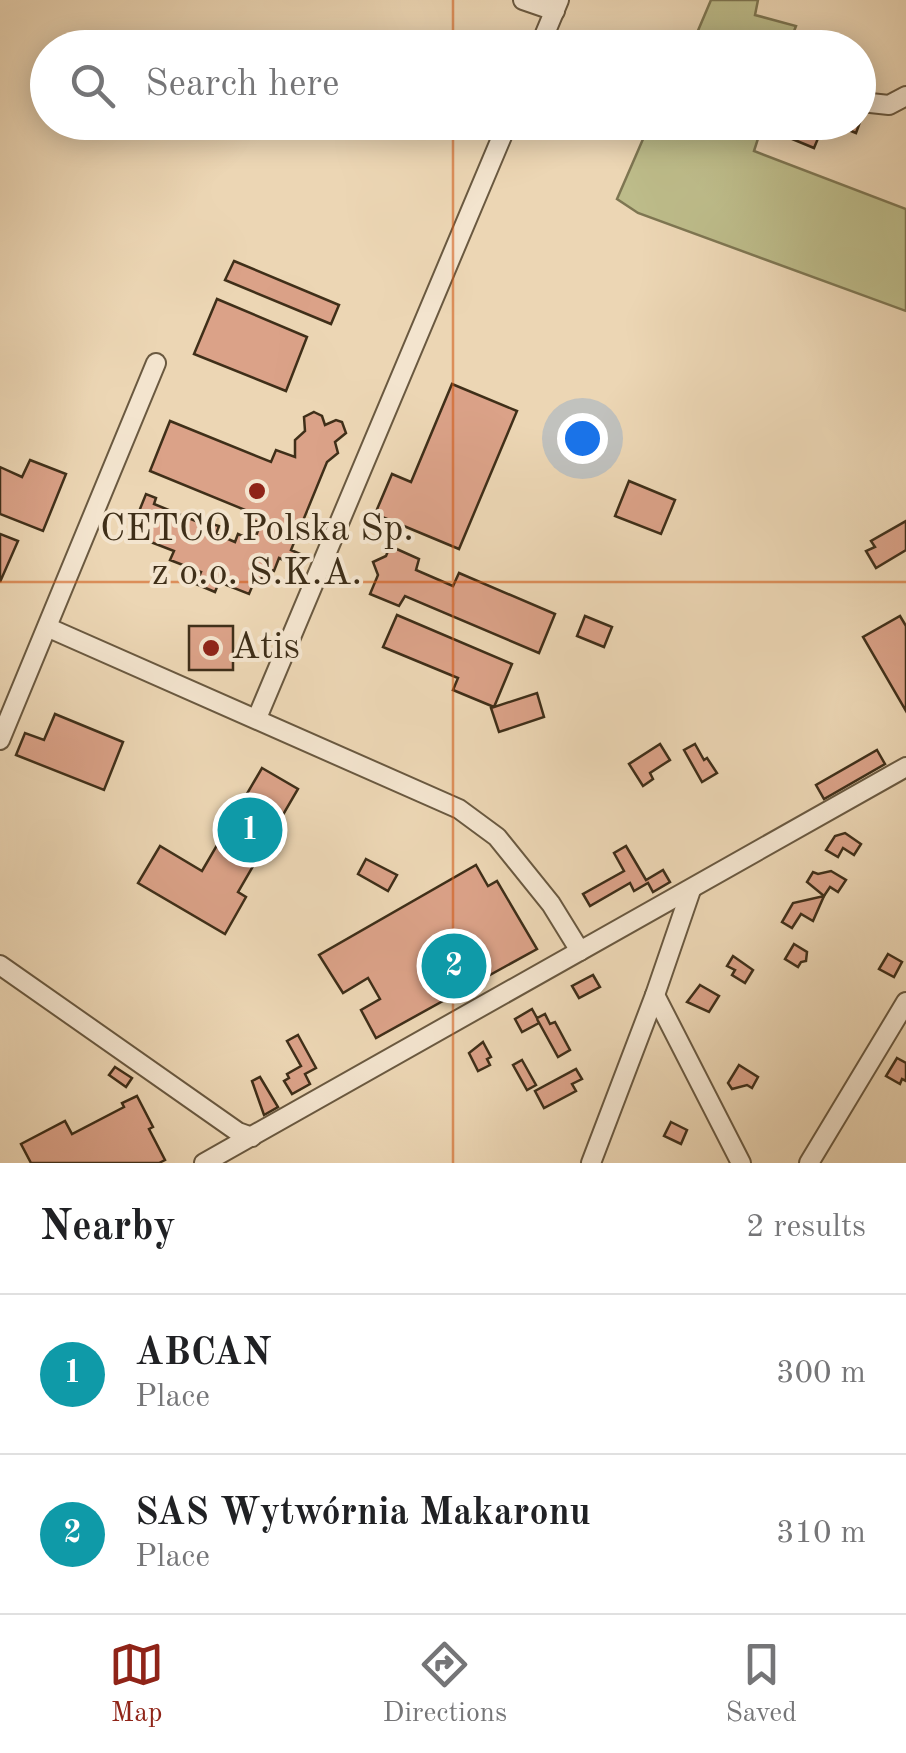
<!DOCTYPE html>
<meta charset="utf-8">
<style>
body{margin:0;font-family:"Old Standard TT",serif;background:#f6f6f6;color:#202124}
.you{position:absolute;left:582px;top:438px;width:35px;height:35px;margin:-25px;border:8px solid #fff;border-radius:50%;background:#1a73e8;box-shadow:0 0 0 15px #1a73e833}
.badge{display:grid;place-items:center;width:65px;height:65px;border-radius:50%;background:#8f2418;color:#fff;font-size:32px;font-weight:700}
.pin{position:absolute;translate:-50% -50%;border:5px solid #fff;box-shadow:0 2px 10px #0006}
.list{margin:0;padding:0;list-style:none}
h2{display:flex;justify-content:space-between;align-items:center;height:130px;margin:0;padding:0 40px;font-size:42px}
h2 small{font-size:32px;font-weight:400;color:#757577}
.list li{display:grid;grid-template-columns:65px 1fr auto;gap:30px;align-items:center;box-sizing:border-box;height:160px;padding:0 40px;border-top:2px solid #e0e0e0}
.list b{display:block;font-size:38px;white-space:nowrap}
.list p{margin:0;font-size:32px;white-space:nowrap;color:#757577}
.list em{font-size:32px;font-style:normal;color:#757577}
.icon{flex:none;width:55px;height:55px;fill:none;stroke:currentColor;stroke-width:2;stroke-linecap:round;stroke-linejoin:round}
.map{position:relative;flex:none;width:906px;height:1163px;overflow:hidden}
.search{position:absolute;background:#fff;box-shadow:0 5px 25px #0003;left:30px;right:30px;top:30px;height:110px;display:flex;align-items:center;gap:25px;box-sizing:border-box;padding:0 35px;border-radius:55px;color:#757577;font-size:38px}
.sheet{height:450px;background:#fff}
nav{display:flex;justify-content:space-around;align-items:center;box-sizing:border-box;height:140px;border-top:2px solid #e0e0e0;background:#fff;font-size:28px;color:#757577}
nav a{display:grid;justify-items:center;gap:5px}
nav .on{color:#8f2418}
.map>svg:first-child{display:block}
</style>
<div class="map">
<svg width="906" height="1163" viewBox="0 0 906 1163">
<rect width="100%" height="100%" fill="#ecd6b4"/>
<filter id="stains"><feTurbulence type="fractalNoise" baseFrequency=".002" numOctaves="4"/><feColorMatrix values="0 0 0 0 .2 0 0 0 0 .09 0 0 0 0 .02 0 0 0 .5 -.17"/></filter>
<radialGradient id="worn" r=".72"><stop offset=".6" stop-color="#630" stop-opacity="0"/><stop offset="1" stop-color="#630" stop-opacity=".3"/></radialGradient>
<g fill="#bdbc8a" stroke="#7e7652" stroke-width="2.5">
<path d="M 711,0 L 758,0 L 755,15 L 796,26 L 788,47 L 691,47 Z"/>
<path d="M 650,123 L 763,123 L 754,151 L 906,209 L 906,311 L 638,213 L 617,199 Z"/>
</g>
<g fill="#dba288" stroke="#3f2f19" stroke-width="2.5">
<path d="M 829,122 L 860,122 L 856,133 Z"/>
<path d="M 791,123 L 819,136 L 814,148 L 785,136 Z"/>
<path d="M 234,261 L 339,305 L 331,324 L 225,280 Z"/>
<path d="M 217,299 L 307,337 L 286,391 L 194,354 Z"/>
<path d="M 452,384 L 517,411 L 459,549 L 375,514 L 392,474 L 411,482 Z"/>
<path d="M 314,412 L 322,416 L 325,425 L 336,420 L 342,422 L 346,433 L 335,442 L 338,453 L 327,462 L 291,550 L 300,554 L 295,565 L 279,558 L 274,571 L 266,568 L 259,584 L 254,582 L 249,594 L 219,582 L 215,592 L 196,584 L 201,572 L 170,560 L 174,551 L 130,534 L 146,494 L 156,498 L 154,504 L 208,526 L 209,523 L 219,526 L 216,534 L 235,542 L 238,534 L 254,541 L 261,523 L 247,518 L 250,512 L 150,471 L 170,421 L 271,462 L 276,450 L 295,457 L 295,440 L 305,431 L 304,417 Z"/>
<path d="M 30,460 L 66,474 L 43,531 L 0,514 L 0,467 L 22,477 Z"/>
<path d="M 629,481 L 675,500 L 661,534 L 615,516 Z"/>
<path d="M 906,521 L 906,550 L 876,568 L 866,551 L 875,547 L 871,541 Z"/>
<path d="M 0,534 L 18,541 L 0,582 Z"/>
<path d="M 390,546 L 419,559 L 416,570 L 453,586 L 459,573 L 555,614 L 539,653 L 405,596 L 399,606 L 370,594 L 378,575 L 373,562 L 386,556 Z"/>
<path d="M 397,615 L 512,664 L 494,707 L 453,690 L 458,678 L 383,647 Z"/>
<path d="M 585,616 L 612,627 L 604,647 L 577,636 Z"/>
<path d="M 900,616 L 906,626 L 906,711 L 863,637 Z"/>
<rect x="189" y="626" width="44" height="44"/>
<path d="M 537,693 L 544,717 L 499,732 L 491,708 Z"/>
<path d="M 55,714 L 123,742 L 104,790 L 16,755 L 25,733 L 44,740 Z"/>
<path d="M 660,744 L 670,760 L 650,773 L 653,779 L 643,786 L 629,764 Z"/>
<path d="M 695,744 L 704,760 L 707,758 L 717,773 L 702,782 L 684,750 Z"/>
<path d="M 877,750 L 885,764 L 824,799 L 816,785 Z"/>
<path d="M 262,768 L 298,789 L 238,892 L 246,897 L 225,934 L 138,883 L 160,846 L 202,871 Z"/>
<path d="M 845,833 L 861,844 L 854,855 L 843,848 L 838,857 L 826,850 L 835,836 Z"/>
<path d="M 626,846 L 646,880 L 663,870 L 670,882 L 653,892 L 648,883 L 634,891 L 630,883 L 590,906 L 583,894 L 624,871 L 614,853 Z"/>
<path d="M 366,859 L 397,875 L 388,891 L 358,874 Z"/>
<path d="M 476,865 L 488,886 L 497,881 L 537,949 L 376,1038 L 361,1010 L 380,999 L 368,978 L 343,993 L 319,955 Z"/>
<path d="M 831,871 L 846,880 L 838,892 L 830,887 L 824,896 L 807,882 L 813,872 L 818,874 Z"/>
<path d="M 824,896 L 813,921 L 801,914 L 792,928 L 782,922 L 793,903 Z"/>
<path d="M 794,944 L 807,952 L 806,961 L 801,962 L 798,967 L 785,959 Z"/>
<path d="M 888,954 L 902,962 L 894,977 L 879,969 Z"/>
<path d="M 733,956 L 753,970 L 745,983 L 732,975 L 735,970 L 727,966 Z"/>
<path d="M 593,975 L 600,987 L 579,998 L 572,986 Z"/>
<path d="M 700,985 L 719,996 L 709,1012 L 687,1002 Z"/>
<path d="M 532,1009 L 537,1018 L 545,1014 L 550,1024 L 555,1022 L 570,1050 L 558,1057 L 537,1019 L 539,1023 L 522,1032 L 515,1019 Z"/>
<path d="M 298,1035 L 316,1068 L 305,1074 L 310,1084 L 292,1094 L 284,1081 L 289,1078 L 287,1074 L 301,1066 L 287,1041 Z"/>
<path d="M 483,1042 L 491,1057 L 487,1059 L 490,1065 L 478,1071 L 469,1053 Z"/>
<path d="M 897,1058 L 906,1063 L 906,1081 L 902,1079 L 900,1084 L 886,1076 Z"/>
<path d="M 522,1060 L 536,1085 L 527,1090 L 513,1065 Z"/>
<path d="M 739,1065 L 758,1077 L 752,1088 L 747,1085 L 732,1089 L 728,1083 Z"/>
<path d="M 115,1067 L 132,1078 L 126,1087 L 109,1075 Z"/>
<path d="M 576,1069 L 582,1079 L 572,1084 L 576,1091 L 544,1108 L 535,1091 Z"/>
<path d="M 260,1077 L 278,1107 L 264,1115 L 252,1081 Z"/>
<path d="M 137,1096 L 153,1127 L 149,1129 L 165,1160 L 159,1163 L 31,1163 L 21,1144 L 65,1121 L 72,1134 L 124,1107 L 122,1103 Z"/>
<path d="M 671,1122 L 687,1130 L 681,1144 L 664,1136 Z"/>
</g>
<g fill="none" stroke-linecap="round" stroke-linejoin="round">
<defs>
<g id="minor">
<path d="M 523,0 L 555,11"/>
<path d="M 539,48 L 559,0"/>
<path d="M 861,102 L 889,105 L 906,96"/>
<path d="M 49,628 L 459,809 L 497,837 L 551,904 L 580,951"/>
<path d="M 257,718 L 508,122"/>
<path d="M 0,740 L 156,363"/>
<path d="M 0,965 L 238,1132 L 252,1137"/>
<path d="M 655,995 L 741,1163"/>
<path d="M 204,1163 L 906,767"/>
<path d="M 591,1163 L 655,995 L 691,890"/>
<path d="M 809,1163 L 906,1002"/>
</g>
</defs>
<use href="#minor" stroke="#6a5940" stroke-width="22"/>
<use href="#minor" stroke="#f3e4ce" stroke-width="18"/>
</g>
<path fill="none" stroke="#cf530e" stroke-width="2.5" stroke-opacity="0.55" d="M 453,0 L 453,48M 453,122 L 453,1163M 0,582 L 906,582"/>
<g fill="#8f2418" stroke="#f3e4ce" stroke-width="4">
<circle cx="257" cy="491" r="10"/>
<circle cx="211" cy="648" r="10"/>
</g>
<g text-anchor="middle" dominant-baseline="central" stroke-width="8" stroke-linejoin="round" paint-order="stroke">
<g font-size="38" fill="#3f2f19" stroke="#f3e4ce">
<text x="257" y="530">CETCO Polska Sp.<tspan x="257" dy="44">z o.o. S.K.A.</tspan></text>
<text x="231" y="648" text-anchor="start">Atis</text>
</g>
</g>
<rect width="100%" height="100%" filter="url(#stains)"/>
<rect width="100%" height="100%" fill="url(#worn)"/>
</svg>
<div class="you"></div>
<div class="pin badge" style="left:250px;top:830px;background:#0f9aa8">1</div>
<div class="pin badge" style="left:454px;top:966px;background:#0f9aa8">2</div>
<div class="search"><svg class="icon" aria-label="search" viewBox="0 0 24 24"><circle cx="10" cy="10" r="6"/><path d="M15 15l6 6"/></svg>Search here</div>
</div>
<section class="sheet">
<h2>Nearby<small>2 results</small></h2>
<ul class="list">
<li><span class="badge" style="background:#0f9aa8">1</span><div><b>ABCAN</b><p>Place</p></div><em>300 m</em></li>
<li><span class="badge" style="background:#0f9aa8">2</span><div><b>SAS Wytwórnia Makaronu</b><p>Place</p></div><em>310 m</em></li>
</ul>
</section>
<nav>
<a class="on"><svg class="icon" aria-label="map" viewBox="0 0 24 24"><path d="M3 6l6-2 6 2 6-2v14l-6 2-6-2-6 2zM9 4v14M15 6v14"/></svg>Map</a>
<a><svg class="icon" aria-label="directions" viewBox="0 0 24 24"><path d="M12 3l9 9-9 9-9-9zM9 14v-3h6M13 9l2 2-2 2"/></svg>Directions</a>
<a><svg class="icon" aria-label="saved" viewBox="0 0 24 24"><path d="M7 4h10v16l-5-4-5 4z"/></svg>Saved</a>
</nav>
